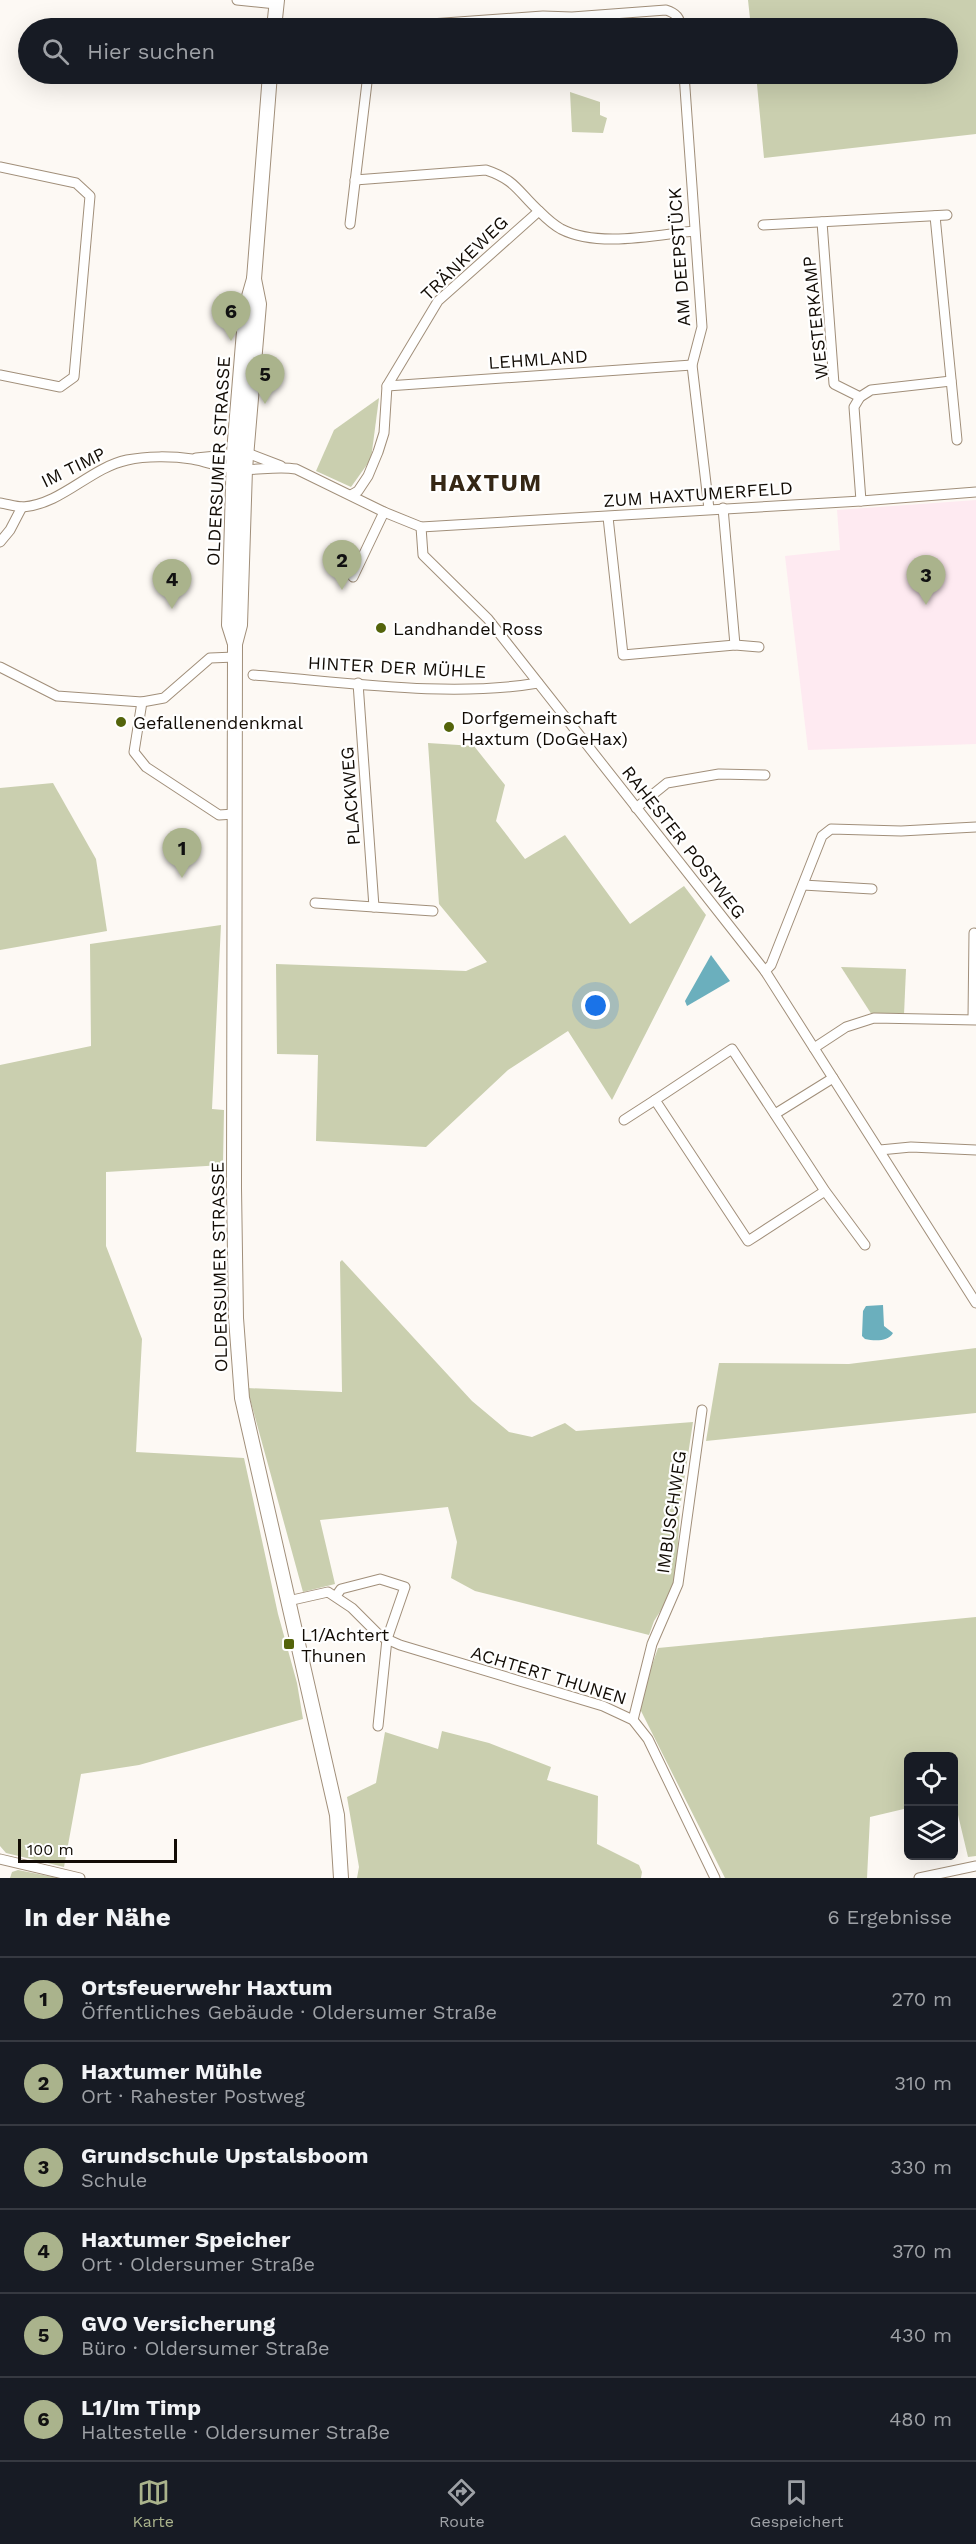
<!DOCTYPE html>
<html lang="de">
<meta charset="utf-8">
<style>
body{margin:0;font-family:"Work Sans",sans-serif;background:#242831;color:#f1f3f6}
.controls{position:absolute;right:18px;bottom:18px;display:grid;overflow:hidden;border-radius:9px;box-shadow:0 6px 24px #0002}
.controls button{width:54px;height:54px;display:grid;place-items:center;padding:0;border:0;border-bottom:2px solid #363941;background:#171b24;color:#f1f3f6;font:30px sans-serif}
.scale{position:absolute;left:18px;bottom:15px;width:159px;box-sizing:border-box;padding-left:6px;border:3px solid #120c05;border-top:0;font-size:16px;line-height:21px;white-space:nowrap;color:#120c05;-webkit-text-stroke:4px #fff;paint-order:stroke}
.you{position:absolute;left:596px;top:1006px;width:21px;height:21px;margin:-15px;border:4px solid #fff;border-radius:50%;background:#1a73e8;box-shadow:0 0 0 9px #1a73e833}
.badge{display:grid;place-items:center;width:39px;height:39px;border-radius:50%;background:#aab38c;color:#111;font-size:20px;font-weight:700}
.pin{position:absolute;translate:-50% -50px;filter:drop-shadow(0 2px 3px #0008)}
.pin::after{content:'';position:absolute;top:32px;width:21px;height:18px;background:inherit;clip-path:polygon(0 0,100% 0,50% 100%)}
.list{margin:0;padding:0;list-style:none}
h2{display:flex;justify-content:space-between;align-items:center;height:78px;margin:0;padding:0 24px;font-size:26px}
h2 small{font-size:20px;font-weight:400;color:#9ea1a6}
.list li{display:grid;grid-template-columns:39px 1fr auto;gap:18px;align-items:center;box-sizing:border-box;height:84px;padding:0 24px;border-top:2px solid #363941}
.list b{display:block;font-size:22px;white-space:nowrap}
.list p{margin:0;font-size:20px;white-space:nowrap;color:#9ea1a6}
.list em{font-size:20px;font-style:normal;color:#9ea1a6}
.icon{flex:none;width:33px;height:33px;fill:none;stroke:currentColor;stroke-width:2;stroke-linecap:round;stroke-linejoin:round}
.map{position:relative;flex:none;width:976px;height:1878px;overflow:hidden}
.search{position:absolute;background:#171b24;box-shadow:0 6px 24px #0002;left:18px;right:18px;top:18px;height:66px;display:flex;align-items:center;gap:15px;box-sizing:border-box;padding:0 21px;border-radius:33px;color:#9ea1a6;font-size:22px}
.sheet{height:582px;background:#171b24}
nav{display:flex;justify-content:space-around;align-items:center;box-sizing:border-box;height:84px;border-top:2px solid #363941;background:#171b24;font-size:16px;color:#9ea1a6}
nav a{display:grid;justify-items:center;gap:3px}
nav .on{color:#aab38c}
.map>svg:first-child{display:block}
</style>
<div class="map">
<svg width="976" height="1878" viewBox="0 0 976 1878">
<rect width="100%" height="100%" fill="#fdf9f4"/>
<path fill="#feeaf1" d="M 976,500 L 976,744 L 808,750 L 785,556 L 840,550 L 837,510 Z"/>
<g fill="#cacfaf">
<path d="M 748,0 L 976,0 L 976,134 L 764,158 L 756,74 L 948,74 L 948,28 L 751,28 Z"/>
<path d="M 570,92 L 600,102 L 600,115 L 607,118 L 603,133 L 572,132 Z"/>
<path d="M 379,398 L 371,459 L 351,487 L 316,471 L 334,430 Z"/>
<path d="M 428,743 L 474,746 L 505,785 L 496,821 L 525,859 L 565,835 L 630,924 L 684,886 L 706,915 L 612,1100 L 568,1031 L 508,1070 L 426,1147 L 316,1141 L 318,1055 L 277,1054 L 276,964 L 466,971 L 487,962 L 439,904 Z"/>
<path d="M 53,783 L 96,859 L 107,931 L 0,950 L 0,788 Z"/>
<path d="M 221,925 L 212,1109 L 224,1110 L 223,1165 L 106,1172 L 106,1246 L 142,1339 L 136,1452 L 244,1458 L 278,1614 L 297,1683 L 303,1719 L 139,1765 L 81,1774 L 64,1867 L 6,1853 L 0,1846 L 0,1065 L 91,1046 L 90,944 Z"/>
<path d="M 841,967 L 906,969 L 904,1015 L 872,1015 Z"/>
<path d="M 342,1260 L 472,1401 L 509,1432 L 532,1437 L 565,1423 L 576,1431 L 693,1422 L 680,1508 L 676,1576 L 670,1596 L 654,1621 L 649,1635 L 475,1591 L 451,1578 L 457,1542 L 448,1507 L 320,1520 L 335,1584 L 303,1592 L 247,1388 L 342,1392 L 340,1262 Z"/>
<path d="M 976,1348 L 976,1413 L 706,1441 L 719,1363 L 849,1364 Z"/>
<path d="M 976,1617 L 976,1856 L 968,1857 L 954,1798 L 954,1756 L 908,1756 L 908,1808 L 870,1817 L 867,1878 L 725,1878 L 638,1705 L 658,1648 Z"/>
<path d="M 442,1731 L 489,1743 L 551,1767 L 547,1780 L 598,1796 L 597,1844 L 639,1865 L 642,1872 L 641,1878 L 357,1878 L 359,1867 L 347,1797 L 376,1783 L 385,1732 L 438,1749 Z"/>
<path d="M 18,1870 L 58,1878 L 10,1878 L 12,1872 Z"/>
</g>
<g fill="#6bafbd">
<path d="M 711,955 L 730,981 L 687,1006 L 685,1001 Z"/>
<path d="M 883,1305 L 884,1326 L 893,1333 C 888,1342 874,1341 865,1339 L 862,1336 L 863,1311 L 866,1306 Z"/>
</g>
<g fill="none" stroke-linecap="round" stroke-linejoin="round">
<defs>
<g id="street">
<path d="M 237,0 L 276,4"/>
<path d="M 375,28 L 543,16 L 572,17 L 666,10 C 676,13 680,18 681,28"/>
<path d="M 684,74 L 702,327 L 692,365 L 709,509"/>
<path d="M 0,167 L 76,183 L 90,196 L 74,377 L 60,387 L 0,375"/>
<path d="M 355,180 L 486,170 C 516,180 518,192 540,212 C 546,218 554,225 561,229 C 598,248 655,235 694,231"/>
<path d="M 935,216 L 957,440"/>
<path d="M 822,222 L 834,384 L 860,397"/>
<path d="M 350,224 L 368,74"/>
<path d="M 763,225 L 947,215"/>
<path d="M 387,386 L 692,365"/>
<path d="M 196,458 L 247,453 L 281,466"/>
<path d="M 351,495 L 358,491 L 368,476 L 378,452 L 384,433 L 387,386 L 438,301 L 539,211"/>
<path d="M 861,501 L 854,407 L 860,397 L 871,390 L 951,381"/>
<path d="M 0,503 C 7,504 16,507 23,507 C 62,504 90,468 127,460 C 146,456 172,456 192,459 C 205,461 218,467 232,469 C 253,472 275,465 296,469 L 384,512 L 421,527 L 861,501 L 976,492"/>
<path d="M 608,517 L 623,655 L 735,645 L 723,508"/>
<path d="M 421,527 L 423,555 L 488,619 L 765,971 L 976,1303"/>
<path d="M 0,542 L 10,530 L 22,507"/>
<path d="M 353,577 L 384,512"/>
<path d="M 735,645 L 759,647"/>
<path d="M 0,667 L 57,696 L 142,702 L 164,698 L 210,658 L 235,657"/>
<path d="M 253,675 C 344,682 450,698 538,683"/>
<path d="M 358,683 L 374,907"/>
<path d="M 142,702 L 134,752 L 146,767 L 219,815 L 234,814"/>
<path d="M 636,808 L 667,783 L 719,774 L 765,775"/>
<path d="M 803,885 L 872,889"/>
<path d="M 315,903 L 433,911"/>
<path d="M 765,971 L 771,965 L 822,836 L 831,829 L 901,831 L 976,827"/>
<path d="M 973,1019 L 974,933"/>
<path d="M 814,1048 L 846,1027 L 874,1018 L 976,1020"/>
<path d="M 775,1114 L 833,1078"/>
<path d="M 624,1120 L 655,1100"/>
<path d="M 880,1150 L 911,1147 L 976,1150"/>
<path d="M 825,1191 L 748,1241 L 655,1100 L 732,1049 L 825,1191 L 865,1245"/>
<path d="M 336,1596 L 341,1589 L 380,1579 L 405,1587 L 387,1639 L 378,1726"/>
<path d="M 288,1601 L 328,1592 L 352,1608 L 380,1636 L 400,1645 L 603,1706 L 633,1720 L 648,1739 L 715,1878"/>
<path d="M 633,1720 L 652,1644 L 678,1584 L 702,1410"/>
<path d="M 0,1859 L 80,1878"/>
<path d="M 919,1878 L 976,1866"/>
</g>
<g id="secondary">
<path d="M 274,28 L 277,0"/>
<path d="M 254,279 L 259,304 L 245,469 L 240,625 L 235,644 L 234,1188 L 236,1318 L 242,1398 L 337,1815 L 341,1878"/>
<path d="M 235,644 L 229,625 L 234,452 L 246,307 L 254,279 L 270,74"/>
</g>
</defs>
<use href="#street" stroke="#a18f7a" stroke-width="11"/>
<use href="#secondary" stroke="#a18f7a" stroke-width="16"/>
<use href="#street" stroke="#fff" stroke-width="9"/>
<use href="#secondary" stroke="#fff" stroke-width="14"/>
</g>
<g fill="#54640b" stroke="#fff" stroke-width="2">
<circle cx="381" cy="628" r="6"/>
<circle cx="121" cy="722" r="6"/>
<circle cx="449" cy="727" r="6"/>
<rect x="283" y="1638" width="12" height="12" rx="3"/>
</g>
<g text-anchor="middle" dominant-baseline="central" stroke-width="4.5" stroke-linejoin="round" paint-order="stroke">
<g font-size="18" fill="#120c05" stroke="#fff">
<text transform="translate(679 257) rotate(-94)">AM DEEPSTÜCK</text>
<text transform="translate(464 258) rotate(-44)">TRÄNKEWEG</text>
<text transform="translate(815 318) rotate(-96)">WESTERKAMP</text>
<text transform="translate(538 359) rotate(-4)">LEHMLAND</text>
<text transform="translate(218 461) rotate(-87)">OLDERSUMER STRASSE</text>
<text transform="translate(73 467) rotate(-26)">IM TIMP</text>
<text transform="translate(698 494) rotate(-4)">ZUM HAXTUMERFELD</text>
<text transform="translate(397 667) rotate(3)">HINTER DER MÜHLE</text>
<text transform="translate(350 796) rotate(-94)">PLACKWEG</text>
<text transform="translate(684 842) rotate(52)">RAHESTER POSTWEG</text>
<text transform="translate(219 1267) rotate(-91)">OLDERSUMER STRASSE</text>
<text transform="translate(671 1512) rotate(-82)">IMBUSCHWEG</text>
<text transform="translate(549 1675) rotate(17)">ACHTERT THUNEN</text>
</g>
<g font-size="18" fill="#120c05" stroke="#fff" text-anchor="start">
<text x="393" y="628">Landhandel Ross</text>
<text x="461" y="717">Dorfgemeinschaft<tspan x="461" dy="21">Haxtum (DoGeHax)</tspan></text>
<text x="133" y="722">Gefallenendenkmal</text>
<text x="301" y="1634">L1/Achtert<tspan x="301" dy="21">Thunen</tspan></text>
</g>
<g font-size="24" font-weight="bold" letter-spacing="1.5" fill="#352715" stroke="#fff">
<text x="486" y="483">HAXTUM</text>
</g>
</g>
</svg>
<div class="controls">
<button><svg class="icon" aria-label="locate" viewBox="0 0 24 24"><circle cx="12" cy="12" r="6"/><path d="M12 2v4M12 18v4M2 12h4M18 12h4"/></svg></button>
<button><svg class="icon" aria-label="layers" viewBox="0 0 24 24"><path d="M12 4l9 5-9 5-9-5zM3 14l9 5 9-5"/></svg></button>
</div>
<div class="scale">100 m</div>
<div class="you"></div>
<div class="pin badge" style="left:182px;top:878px">1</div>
<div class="pin badge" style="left:342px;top:590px">2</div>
<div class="pin badge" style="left:926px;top:605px">3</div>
<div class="pin badge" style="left:172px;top:609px">4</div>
<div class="pin badge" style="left:265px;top:404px">5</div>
<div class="pin badge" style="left:231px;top:341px">6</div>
<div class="search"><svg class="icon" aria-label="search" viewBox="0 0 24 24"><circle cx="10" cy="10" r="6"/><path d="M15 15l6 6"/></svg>Hier suchen</div>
</div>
<section class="sheet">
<h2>In der Nähe<small>6 Ergebnisse</small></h2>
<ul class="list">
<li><span class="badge">1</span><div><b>Ortsfeuerwehr Haxtum</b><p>Öffentliches Gebäude · Oldersumer Straße</p></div><em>270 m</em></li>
<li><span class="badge">2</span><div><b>Haxtumer Mühle</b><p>Ort · Rahester Postweg</p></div><em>310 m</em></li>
<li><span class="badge">3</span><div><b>Grundschule Upstalsboom</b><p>Schule</p></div><em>330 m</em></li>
<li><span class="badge">4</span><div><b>Haxtumer Speicher</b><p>Ort · Oldersumer Straße</p></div><em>370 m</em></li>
<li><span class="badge">5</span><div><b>GVO Versicherung</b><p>Büro · Oldersumer Straße</p></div><em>430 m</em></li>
<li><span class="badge">6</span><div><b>L1/Im Timp</b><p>Haltestelle · Oldersumer Straße</p></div><em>480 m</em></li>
</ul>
</section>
<nav>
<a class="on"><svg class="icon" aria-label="map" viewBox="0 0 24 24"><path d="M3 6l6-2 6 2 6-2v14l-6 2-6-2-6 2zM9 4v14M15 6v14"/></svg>Karte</a>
<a><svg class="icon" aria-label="directions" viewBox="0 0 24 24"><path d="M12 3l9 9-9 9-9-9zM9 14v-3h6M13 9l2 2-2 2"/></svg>Route</a>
<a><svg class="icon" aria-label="saved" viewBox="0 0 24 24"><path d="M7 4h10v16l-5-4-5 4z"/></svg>Gespeichert</a>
</nav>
